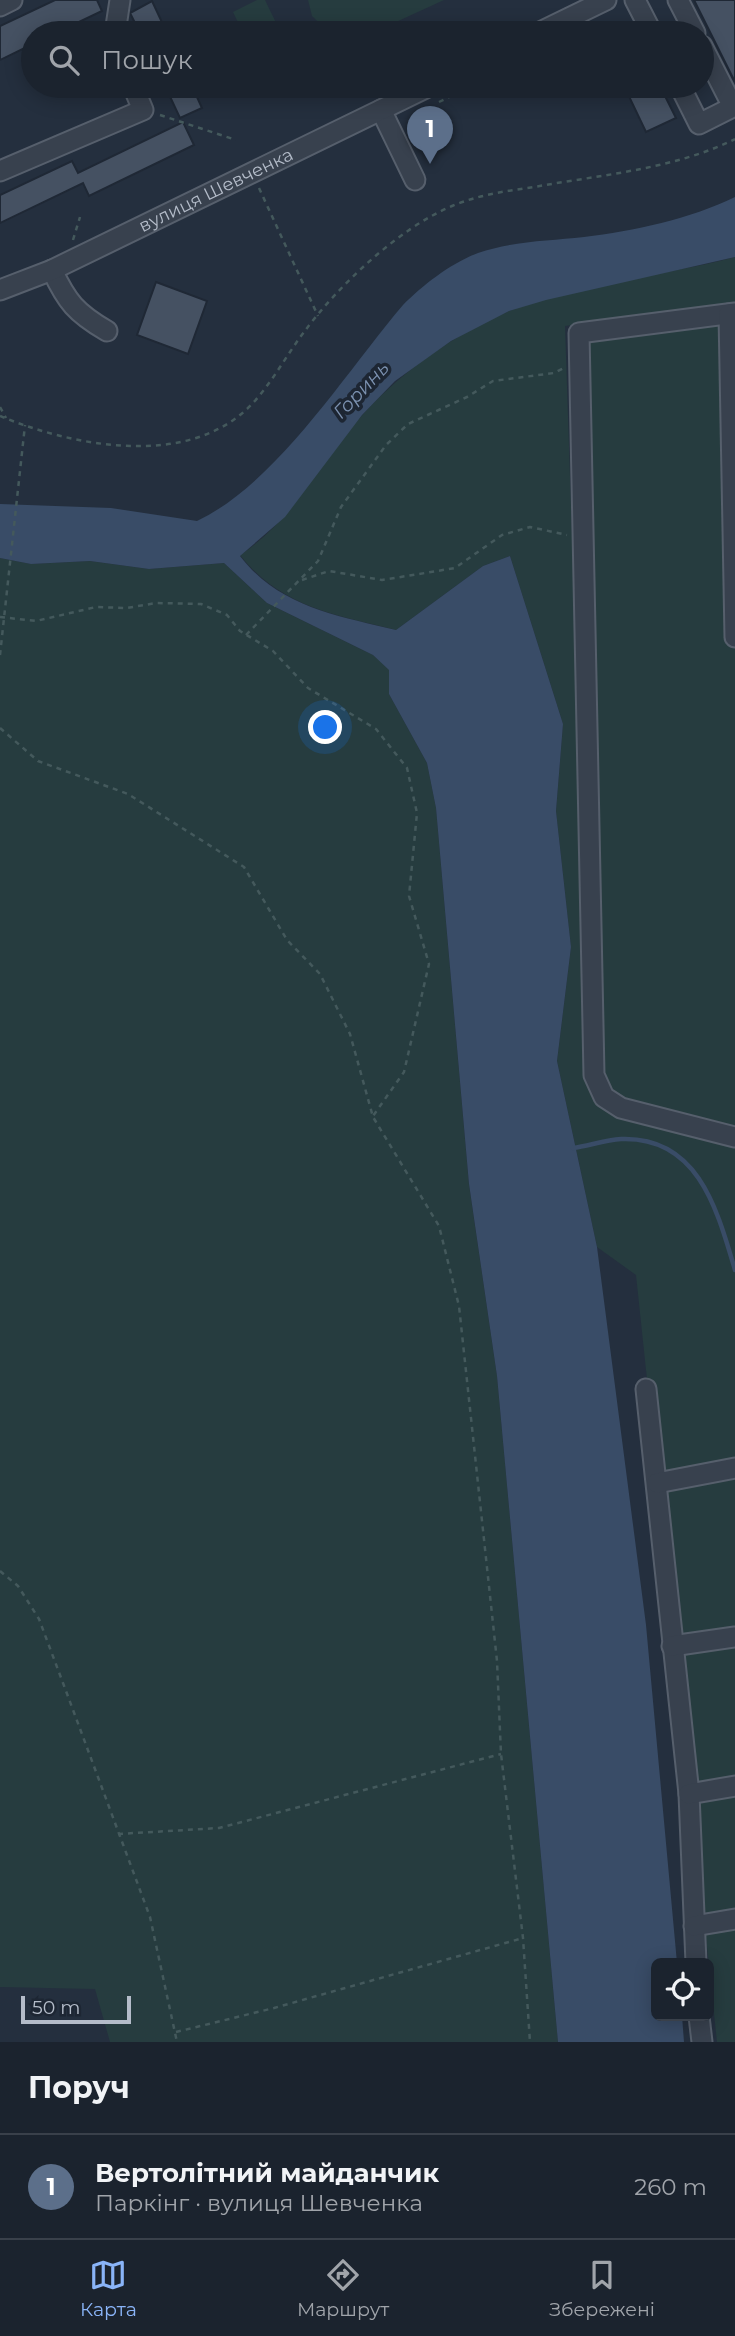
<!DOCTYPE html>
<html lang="uk">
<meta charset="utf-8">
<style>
body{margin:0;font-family:Montserrat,sans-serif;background:#242b36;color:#f1f3f6}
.controls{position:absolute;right:21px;bottom:21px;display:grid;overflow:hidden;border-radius:10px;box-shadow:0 4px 18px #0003}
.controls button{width:63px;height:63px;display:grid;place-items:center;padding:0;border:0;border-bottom:2px solid #39404a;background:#1b232e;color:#f1f3f6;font:35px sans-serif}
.scale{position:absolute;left:21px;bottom:18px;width:110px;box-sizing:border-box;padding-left:7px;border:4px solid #b4bcc9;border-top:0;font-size:19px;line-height:24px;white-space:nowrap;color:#b4bcc9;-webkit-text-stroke:5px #1d2633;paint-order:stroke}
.you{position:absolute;left:326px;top:728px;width:24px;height:24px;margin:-18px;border:5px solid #fff;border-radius:50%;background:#1a73e8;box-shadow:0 0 0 10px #1a73e833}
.badge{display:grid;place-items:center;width:46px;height:46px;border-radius:50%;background:#8ab4f8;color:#fff;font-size:23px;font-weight:700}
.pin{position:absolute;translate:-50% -58px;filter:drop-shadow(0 2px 4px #0008)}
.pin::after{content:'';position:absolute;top:37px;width:24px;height:21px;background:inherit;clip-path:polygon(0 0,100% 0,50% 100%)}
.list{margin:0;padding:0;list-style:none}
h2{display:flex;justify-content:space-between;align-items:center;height:91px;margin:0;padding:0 28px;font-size:30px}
h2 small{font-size:23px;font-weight:400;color:#a0a4aa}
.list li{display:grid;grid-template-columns:46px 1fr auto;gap:21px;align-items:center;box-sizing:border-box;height:105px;padding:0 28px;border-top:2px solid #39404a}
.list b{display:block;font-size:26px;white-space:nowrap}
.list p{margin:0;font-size:23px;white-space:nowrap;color:#a0a4aa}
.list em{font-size:23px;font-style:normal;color:#a0a4aa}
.icon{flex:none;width:38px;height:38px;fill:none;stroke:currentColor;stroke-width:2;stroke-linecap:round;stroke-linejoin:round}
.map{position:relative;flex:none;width:735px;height:2042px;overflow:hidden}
.search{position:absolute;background:#1b232e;box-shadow:0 4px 18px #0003;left:21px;right:21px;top:21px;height:77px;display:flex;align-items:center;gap:18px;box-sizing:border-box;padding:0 24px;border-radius:38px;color:#a0a4aa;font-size:26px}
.sheet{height:196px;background:#1b232e}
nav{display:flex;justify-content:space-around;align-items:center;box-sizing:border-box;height:98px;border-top:2px solid #39404a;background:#1b232e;font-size:19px;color:#a0a4aa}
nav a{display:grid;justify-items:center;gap:4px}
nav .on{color:#8ab4f8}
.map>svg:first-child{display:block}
</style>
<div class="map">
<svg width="735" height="2042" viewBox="0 0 735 2042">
<rect width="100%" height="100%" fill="#242f3e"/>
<g fill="#263c3f">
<path d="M 257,0 L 265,0 L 281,33 L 243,33 L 233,12 Z"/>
<path d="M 308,0 L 444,0 L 372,33 L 330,33 L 312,16 Z"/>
<path d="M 735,257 L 735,302 L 565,326 L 590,1076 L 594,1099 L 605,1109 L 585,336 L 735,318 L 735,2042 L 717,2042 L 636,1275 L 597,1247 L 557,1061 L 571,947 L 556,811 L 563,724 L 510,556 L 483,566 L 396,630 C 336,615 282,608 240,555 C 296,519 320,458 365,412 C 406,369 452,336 507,312 C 573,284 664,276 735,257 Z"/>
<path d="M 0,558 L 31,564 L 90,561 L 149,569 L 224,563 L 267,603 L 373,655 L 390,670 L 389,694 L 427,763 L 436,808 L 469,1185 L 497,1376 L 558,2042 L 110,2042 L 95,1989 L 0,1987 Z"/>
</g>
<path fill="#394c67" d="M 735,197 L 735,257 L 546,300 L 509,311 L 451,341 L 395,381 L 362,415 L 285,517 L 240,556 C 279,607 338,616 396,630 L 483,566 L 510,556 L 563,724 L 556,811 L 571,947 L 557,1061 L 597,1247 L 646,1625 L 677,1963 L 656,1963 L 656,2016 L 682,2016 L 684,2042 L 558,2042 L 497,1376 L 469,1184 L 436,808 L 427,763 L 389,694 L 389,670 L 373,655 L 267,603 L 224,563 L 149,569 L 90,561 L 31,564 L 0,558 L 0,504 L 111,508 L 197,521 C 277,483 345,373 403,305 C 423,285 451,263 478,253 C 512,241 549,241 584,237 C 634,231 690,219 735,197 Z"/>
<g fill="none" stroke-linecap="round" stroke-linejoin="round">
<path stroke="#394c67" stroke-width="4.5" d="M 573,1148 C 588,1146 605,1140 621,1139 C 698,1136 717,1209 735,1270"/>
</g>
<g fill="#455162" stroke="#1f2835" stroke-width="2">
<path d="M 55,0 L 97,0 L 102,11 L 56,33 L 33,33 L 33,44 L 0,60 L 0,26 Z"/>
<path d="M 694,0 L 735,0 L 735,82 Z"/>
<path d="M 152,1 L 167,33 L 140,33 L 130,13 Z"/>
<path d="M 165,86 L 192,86 L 202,108 L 180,118 Z"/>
<path d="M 624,86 L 660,86 L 676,118 L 646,132 Z"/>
<path d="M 183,122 L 194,145 L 89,196 L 83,183 L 0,223 L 0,195 L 72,161 L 78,173 Z"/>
<path d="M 156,282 L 207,301 L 188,354 L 137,335 Z"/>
</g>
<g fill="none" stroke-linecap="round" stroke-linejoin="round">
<defs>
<g id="minor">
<path d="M 635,0 L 652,33"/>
<path d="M 678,0 L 695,33"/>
<path d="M 0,6 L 12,0"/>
<path d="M 115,33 L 120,0"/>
<path d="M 538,33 L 606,0"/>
<path d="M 680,86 L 699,124 L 733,107 L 702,46"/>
<path d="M 381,110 L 415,180"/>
<path d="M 0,171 L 143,110 L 133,86"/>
<path d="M 52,270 C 67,302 76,313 107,331"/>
<path id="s1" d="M 0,290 L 52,270 L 430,86"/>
<path d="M 735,313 L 579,333 L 594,1075 L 604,1097 L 621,1108 L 735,1137"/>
<path d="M 729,314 L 735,637"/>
<path d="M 646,1389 L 689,1794 L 696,1963"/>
<path d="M 657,1483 L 735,1468"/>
<path d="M 672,1646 L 735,1637"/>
<path d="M 689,1794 L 735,1786"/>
<path d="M 694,1926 L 735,1919"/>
<path d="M 699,2016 L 702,2042"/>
</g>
</defs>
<use href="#minor" stroke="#565f6c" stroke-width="23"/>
<g stroke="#44595c" stroke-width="2.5" stroke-dasharray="5 5" stroke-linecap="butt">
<path d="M 439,102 L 471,86"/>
<path d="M 160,115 L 236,140"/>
<path d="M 259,188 L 318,316"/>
<path d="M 73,240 L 80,217"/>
<path d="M 0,407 L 6,418"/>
<path d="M 0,416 C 72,446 184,468 247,409 C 270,387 285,357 304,332 C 338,286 399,228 452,206 C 478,195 506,191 534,187 C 600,175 675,169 735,139"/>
<path d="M 302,580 L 329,571 L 382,580 L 419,574 L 455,568 L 502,535 L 530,527 L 567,535"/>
<path d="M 0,617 L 36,621 L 96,607 L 127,608 L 156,603 L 201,604 L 227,615 L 240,631 L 273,651 L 308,688 L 376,729 L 407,768 L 417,813 L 409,896 L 429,964 L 404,1072 L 373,1116"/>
<path d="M 246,635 L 318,561 L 341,507 L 386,445 L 408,424 L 467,397 L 493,381 L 554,373 L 564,368"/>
<path d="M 0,655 L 25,425"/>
<path d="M 0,728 L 38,761 L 128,794 L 244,867 L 287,940 L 320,974 L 350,1034 L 373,1117 L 439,1226 L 459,1306 L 497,1661 L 501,1754 L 523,1938 L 530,2042"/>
<path d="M 0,1571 L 18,1586 L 39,1619 L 63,1683 L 150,1917 L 177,2042"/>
<path d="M 118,1834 L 219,1828 L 501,1754"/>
<path d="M 176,2032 L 274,2008 L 523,1938"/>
</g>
<use href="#minor" stroke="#38414e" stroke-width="19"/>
</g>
<g text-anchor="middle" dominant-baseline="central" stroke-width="7" stroke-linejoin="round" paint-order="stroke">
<g font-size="18" fill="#b4bcc9" stroke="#1d2633">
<text stroke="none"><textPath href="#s1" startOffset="238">вулиця Шевченка</textPath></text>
</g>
<g font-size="19" font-style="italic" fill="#7c92b1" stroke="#1d2633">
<text transform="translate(361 390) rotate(-46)">Горинь</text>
</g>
</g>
</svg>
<div class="controls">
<button><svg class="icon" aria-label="locate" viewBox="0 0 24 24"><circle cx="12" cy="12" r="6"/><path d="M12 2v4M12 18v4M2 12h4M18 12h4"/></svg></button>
</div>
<div class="scale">50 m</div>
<div class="you"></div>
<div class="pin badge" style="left:430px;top:164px;background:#5c6f8a">1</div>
<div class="search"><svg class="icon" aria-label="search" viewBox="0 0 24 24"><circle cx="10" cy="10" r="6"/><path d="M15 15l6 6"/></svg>Пошук</div>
</div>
<section class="sheet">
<h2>Поруч<small></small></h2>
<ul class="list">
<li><span class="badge" style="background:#5c6f8a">1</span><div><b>Вертолітний майданчик</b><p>Паркінг · вулиця Шевченка</p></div><em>260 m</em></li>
</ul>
</section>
<nav>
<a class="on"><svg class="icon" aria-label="map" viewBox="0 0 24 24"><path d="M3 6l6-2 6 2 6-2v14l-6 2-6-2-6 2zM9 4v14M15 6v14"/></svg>Карта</a>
<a><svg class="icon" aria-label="directions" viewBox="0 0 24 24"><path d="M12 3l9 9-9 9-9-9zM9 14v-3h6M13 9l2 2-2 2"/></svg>Маршрут</a>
<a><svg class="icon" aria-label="saved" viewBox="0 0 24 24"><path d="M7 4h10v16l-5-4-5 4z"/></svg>Збережені</a>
</nav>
